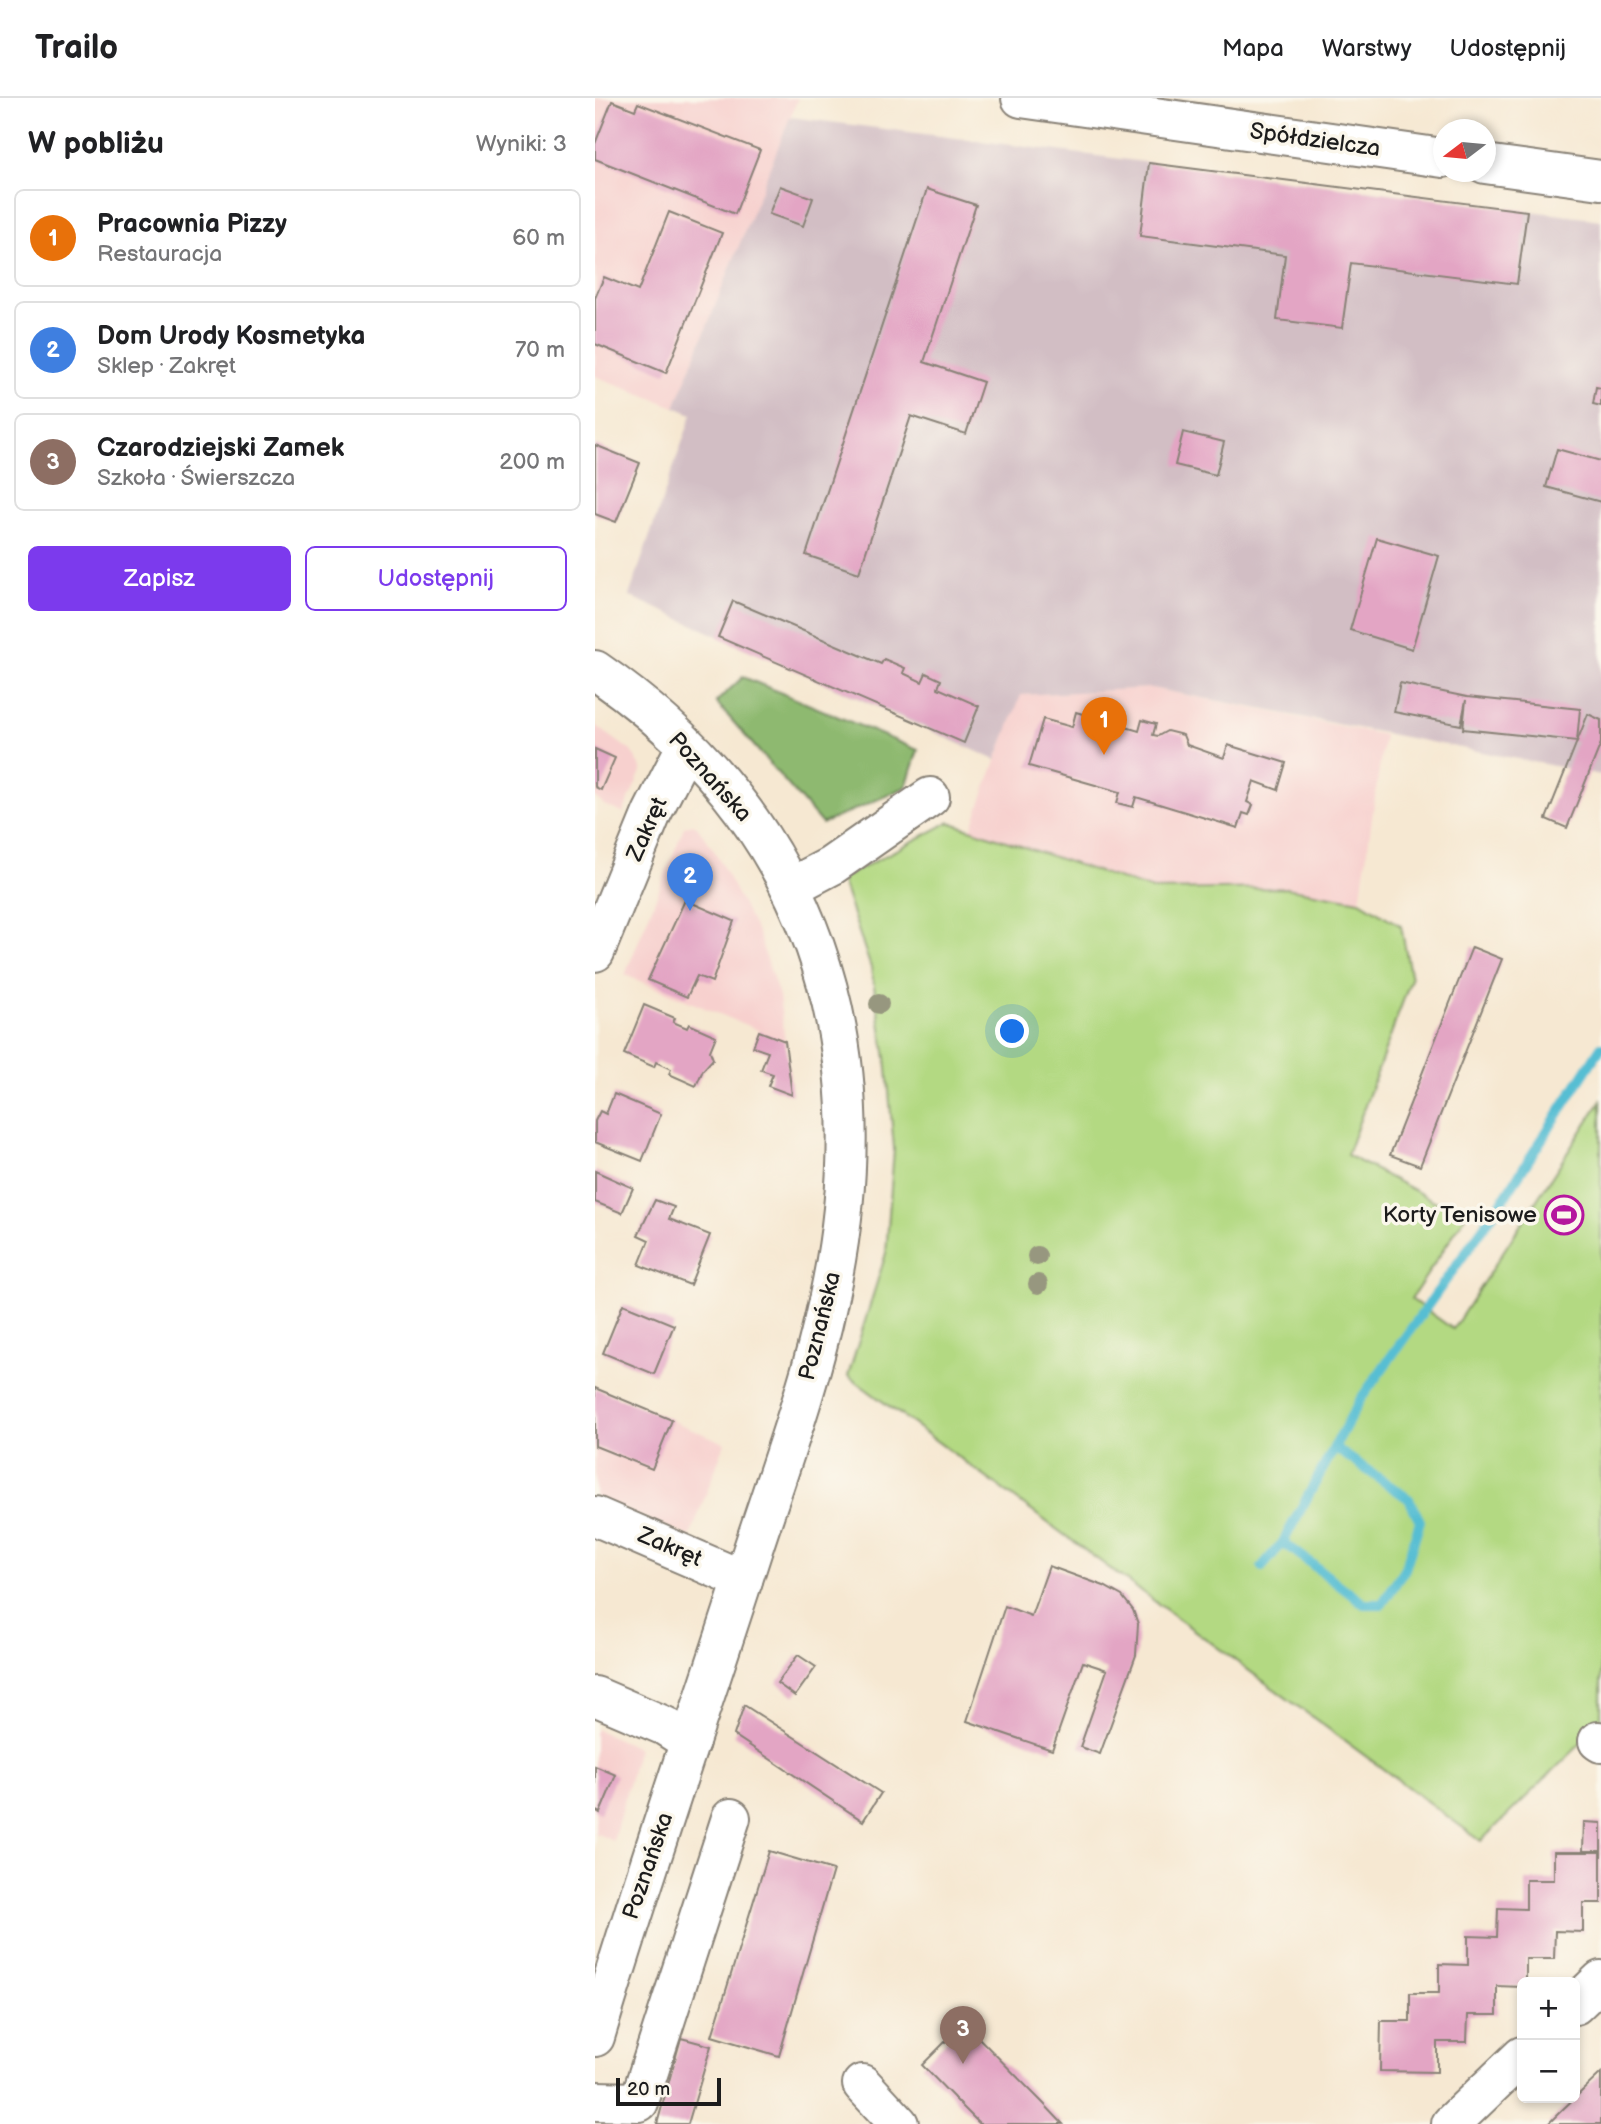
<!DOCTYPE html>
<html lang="pl">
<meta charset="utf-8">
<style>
body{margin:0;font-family:"Balsamiq Sans",sans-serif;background:#f6f6f6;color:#202124}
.controls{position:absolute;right:21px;bottom:21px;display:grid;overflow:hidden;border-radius:10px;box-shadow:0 4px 10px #0003}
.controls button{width:63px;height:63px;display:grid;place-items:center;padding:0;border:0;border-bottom:2px solid #e0e0e0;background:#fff;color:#202124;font:35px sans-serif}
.compass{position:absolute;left:838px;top:21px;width:63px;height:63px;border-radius:50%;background:#fff;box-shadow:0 4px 10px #0003;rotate:254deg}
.scale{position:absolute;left:21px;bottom:18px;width:105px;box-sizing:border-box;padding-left:7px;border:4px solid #1c1c1c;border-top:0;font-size:19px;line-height:24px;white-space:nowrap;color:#1c1c1c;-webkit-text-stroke:5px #fbf7ec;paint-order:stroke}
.you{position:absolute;left:418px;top:934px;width:24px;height:24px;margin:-18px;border:5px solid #fff;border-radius:50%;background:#1a73e8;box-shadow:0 0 0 10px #1a73e833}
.badge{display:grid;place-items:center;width:46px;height:46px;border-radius:50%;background:#7c3aed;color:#fff;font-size:23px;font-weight:700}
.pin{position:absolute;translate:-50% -58px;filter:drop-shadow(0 2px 4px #0008)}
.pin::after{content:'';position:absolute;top:37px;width:24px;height:21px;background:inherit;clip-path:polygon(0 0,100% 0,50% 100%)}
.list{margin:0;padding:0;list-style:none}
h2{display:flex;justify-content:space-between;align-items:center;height:91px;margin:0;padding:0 28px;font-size:30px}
h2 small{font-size:23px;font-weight:400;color:#757577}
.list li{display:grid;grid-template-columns:46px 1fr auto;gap:21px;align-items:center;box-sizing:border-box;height:98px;margin:0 14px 14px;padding:0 14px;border:2px solid #e0e0e0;border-radius:10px}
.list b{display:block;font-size:26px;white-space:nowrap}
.list p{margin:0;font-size:23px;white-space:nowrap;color:#757577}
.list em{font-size:23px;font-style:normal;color:#757577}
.actions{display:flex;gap:14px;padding:21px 28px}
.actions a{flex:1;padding:16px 0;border:2px solid #7c3aed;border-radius:10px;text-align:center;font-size:24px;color:#7c3aed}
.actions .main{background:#7c3aed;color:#fff}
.map{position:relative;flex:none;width:1006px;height:2026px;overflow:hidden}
header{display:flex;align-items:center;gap:42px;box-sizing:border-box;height:98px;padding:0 35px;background:#fff;border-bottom:2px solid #e0e0e0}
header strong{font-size:33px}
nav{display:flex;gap:38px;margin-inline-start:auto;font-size:24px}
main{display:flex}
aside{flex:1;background:#fff}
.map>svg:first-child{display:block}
</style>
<header>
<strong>Trailo</strong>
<nav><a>Mapa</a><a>Warstwy</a><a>Udostępnij</a></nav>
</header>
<main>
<aside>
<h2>W pobliżu<small>Wyniki: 3</small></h2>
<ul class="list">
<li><span class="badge" style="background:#e8710a">1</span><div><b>Pracownia Pizzy</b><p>Restauracja</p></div><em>60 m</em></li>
<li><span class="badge" style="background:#3f7fe0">2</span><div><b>Dom Urody Kosmetyka</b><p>Sklep · Zakręt</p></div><em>70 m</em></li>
<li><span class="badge" style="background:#8d6e63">3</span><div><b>Czarodziejski Zamek</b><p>Szkoła · Świerszcza</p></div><em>200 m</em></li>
</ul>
<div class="actions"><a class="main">Zapisz</a><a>Udostępnij</a></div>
</aside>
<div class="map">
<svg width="1006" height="2026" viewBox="0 0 1006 2026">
<rect width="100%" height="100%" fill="#fbf7ec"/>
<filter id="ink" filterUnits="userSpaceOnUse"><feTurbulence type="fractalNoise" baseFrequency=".0143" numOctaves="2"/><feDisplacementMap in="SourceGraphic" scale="14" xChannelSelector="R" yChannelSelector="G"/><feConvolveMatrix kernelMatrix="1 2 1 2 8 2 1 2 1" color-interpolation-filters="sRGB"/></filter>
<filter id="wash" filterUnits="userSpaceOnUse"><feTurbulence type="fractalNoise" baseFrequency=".00686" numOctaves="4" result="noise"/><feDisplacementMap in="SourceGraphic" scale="28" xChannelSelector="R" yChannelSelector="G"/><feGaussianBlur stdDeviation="1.57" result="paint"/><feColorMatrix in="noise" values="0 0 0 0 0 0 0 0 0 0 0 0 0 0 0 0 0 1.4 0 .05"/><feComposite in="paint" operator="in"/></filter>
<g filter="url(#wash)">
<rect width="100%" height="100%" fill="#f6e8d2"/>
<g fill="#f7d0ce">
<path d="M 0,0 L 203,0 L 80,309 L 0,278 Z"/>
<path d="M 556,590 L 789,637 L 765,803 L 691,790 L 558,792 L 376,731 L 425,597 Z"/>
<path d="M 0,627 L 36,653 L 47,671 L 28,715 L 9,707 L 0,699 Z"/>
<path d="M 97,726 L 102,728 L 120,754 L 163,836 L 184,898 L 190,943 L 30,877 L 89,729 Z"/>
<path d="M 0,1290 L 130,1345 L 95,1439 L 0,1399 Z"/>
<path d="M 0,1631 L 43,1650 L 18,1743 L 0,1735 Z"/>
</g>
<path fill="#d2bec4" d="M 195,19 L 1006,122 L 1006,677 L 556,590 L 426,597 L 401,662 L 34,498 L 97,316 L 80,309 Z"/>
<path fill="#b3d982" stroke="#687a4f" stroke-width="2" d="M 354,724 L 558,792 L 691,790 L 765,803 L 806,828 L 816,881 L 752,1057 L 870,1119 L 816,1201 L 858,1231 L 1006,1003 L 1006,1626 L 886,1743 L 253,1278 L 291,1155 L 299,1051 L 291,960 L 276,870 L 246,781 Z"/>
<path fill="#8eb970" stroke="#556a46" stroke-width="2" d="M 148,579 L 323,652 L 311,689 L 227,726 L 121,604 Z"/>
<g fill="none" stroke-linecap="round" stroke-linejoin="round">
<g stroke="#56bed3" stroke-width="10">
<path d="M 688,1444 L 769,1506 L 787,1506 L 810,1471 L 825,1423 L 814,1401 L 739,1349"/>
<path d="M 667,1469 L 688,1444 L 765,1302 L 906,1105 L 1006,949"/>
</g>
</g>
<g id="blocks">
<g fill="#e3a5c4">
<path d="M 17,3 L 40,12 L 43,5 L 165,52 L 140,116 L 0,61 L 0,46 Z"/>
<path d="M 554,65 L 932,113 L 922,186 L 756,165 L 747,230 L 682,222 L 690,157 L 545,138 Z"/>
<path d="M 185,88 L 218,100 L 208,128 L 174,116 Z"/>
<path d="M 332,91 L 381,107 L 329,264 L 388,284 L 371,336 L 316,318 L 264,475 L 211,457 Z"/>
<path d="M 74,114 L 127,135 L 71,275 L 0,246 L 0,200 L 9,179 L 43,193 Z"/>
<path d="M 1001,289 L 1006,290 L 1006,308 L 998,306 Z"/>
<path d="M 588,334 L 629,344 L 621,377 L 580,367 Z"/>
<path d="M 0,347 L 45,365 L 21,424 L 0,416 Z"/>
<path d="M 962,351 L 1006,363 L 1006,404 L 951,389 Z"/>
<path d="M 782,440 L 844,458 L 817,551 L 755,532 Z"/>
<path d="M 138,503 L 286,566 L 289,561 L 310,570 L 308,575 L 327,584 L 331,575 L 346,582 L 343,590 L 384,608 L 369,645 L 123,539 Z"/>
<path d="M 805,585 L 872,599 L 985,611 L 982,643 L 868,631 L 871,602 L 866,627 L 799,614 Z"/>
<path d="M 481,614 L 544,633 L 547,622 L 561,626 L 558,637 L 563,638 L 572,633 L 588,637 L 592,647 L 629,660 L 633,647 L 691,665 L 683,692 L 659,683 L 652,704 L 658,707 L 654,717 L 648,715 L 643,730 L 541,699 L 538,709 L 522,705 L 525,694 L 434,668 L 448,621 L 477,629 Z"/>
<path d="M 993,616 L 1006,622 L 1006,645 L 972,730 L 951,721 Z"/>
<path d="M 0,651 L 20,660 L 6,692 L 0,689 Z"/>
<path d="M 90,802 L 139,823 L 117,884 L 102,878 L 92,899 L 53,882 Z"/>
<path d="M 877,849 L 907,861 L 825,1068 L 795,1057 Z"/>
<path d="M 49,907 L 80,920 L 78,924 L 92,930 L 94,926 L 121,938 L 115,953 L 118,961 L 108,972 L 101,988 L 74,976 L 76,971 L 61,964 L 59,969 L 29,956 Z"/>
<path d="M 164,933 L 190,943 L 197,997 L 173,988 L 178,976 L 166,972 L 173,954 L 158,949 Z"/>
<path d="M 19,996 L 66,1016 L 47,1063 L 0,1044 L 0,1023 L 5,1013 L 11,1016 Z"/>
<path d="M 0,1073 L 38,1090 L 27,1115 L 0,1104 Z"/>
<path d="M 60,1102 L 79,1109 L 74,1121 L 115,1137 L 95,1187 L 44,1167 L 54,1142 L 43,1137 Z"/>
<path d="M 28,1206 L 79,1227 L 59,1276 L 8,1255 Z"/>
<path d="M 0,1290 L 77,1322 L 57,1371 L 0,1348 Z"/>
<path d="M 454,1468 L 509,1488 L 527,1498 L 538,1512 L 543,1526 L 541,1557 L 505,1656 L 485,1649 L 512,1572 L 488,1564 L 457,1652 L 372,1623 L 410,1508 L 436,1518 Z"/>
<path d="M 203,1557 L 221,1569 L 200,1598 L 182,1585 Z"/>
<path d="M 149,1607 L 286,1695 L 268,1723 L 139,1637 Z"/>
<path d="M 0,1668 L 21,1677 L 5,1715 L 0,1712 Z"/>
<path d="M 989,1724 L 1006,1725 L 1006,1753 L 988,1753 Z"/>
<path d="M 174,1753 L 238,1772 L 184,1958 L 117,1938 Z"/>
<path d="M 959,1754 L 1006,1754 L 1006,1805 L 988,1805 L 988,1834 L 960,1833 L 959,1861 L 931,1861 L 931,1884 L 927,1884 L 927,1889 L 902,1888 L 902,1917 L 873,1917 L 872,1944 L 842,1944 L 842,1974 L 785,1973 L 786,1923 L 815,1923 L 815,1895 L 844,1895 L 844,1866 L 873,1867 L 873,1838 L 902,1839 L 903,1810 L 931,1811 L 931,1782 L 959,1782 Z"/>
<path d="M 369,1925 L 448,2005 L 468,2026 L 385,2026 L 366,2007 L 327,1967 Z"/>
<path d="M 86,1940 L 116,1948 L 93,2026 L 62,2026 Z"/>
<path d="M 1006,1975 L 1006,2026 L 953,2026 L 967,2012 Z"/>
</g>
</g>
</g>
<g filter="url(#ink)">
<use href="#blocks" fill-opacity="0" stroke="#898277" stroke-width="2"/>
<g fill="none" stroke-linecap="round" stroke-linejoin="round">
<defs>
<g id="minor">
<path d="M 426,0 L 848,60"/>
<path d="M 890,66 L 1006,82"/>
<path d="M 0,572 C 220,723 289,948 233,1203 C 215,1288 184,1371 157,1454 C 105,1616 49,1776 0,1939"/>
<path d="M 196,789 L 236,768 L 335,699"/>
<path d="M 0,854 L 57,715 L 91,648"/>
<path d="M 0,1418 L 148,1482"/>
<path d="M 0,1598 L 70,1628 L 95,1644"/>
<path d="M 1003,1643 L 1006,1645"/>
<path d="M 980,1907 L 1006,1882"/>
<path d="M 267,1986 L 304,2026"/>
<path d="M 0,2003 L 44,2004 L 136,1720"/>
<path d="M 856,2026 L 927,1958"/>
</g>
</defs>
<use href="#minor" stroke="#898277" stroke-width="42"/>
<use href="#minor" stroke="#fff" stroke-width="38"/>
</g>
<g fill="#97977f">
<circle cx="284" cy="906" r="10"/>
<circle cx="442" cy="1158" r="10"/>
<circle cx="443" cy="1186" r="10"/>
</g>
</g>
<defs>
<symbol id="stadium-ring" viewBox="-11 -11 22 22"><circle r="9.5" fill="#fbf7ec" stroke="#b5179e" stroke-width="1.5"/><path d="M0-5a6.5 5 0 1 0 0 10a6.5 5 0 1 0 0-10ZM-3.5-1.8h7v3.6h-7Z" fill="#b5179e"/></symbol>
</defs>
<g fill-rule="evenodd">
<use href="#stadium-ring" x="947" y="1095" width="44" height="44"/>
</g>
<g text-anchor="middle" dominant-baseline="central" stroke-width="7" stroke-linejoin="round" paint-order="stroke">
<g font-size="23" fill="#1c1c1c" stroke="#fbf7ec">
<text transform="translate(720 42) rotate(8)">Spółdzielcza</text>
<text transform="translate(115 679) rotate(48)">Poznańska</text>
<text transform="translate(52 731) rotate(-66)">Zakręt</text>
<text transform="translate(225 1228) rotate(-76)">Poznańska</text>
<text transform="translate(75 1449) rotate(23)">Zakręt</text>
<text transform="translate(53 1768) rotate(-71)">Poznańska</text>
</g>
<g font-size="23" fill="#1c1c1c" stroke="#fbf7ec" text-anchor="end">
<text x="942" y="1117">Korty Tenisowe</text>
</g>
</g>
</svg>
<div class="controls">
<button>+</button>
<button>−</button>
</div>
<svg class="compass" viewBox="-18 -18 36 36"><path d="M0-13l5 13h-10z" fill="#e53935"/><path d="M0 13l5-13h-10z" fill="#757577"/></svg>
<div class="scale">20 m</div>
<div class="you"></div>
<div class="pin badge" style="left:509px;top:657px;background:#e8710a">1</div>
<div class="pin badge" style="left:95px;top:813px;background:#3f7fe0">2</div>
<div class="pin badge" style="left:368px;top:1966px;background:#8d6e63">3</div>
</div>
</main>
